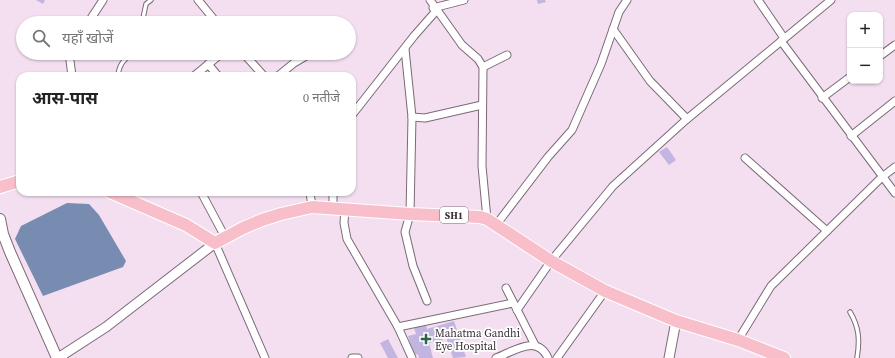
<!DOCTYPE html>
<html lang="hi">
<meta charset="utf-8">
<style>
body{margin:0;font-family:"Source Serif 4","Noto Sans Devanagari",serif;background:#f2f2f2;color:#222}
.controls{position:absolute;right:12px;top:12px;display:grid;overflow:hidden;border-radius:8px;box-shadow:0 1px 3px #0004}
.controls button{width:36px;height:36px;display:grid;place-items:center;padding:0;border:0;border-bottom:1px solid #e0e0e0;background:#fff;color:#222;font:20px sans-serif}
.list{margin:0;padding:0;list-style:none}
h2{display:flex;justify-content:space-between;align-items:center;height:52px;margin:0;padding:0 16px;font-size:17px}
h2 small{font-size:13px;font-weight:400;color:#767676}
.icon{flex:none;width:22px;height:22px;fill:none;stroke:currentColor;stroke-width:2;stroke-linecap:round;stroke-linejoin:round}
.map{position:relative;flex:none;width:895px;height:358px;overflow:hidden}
.search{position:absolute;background:#fff;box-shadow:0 1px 3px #0004;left:16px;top:16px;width:340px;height:44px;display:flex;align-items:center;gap:10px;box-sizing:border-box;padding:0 14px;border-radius:22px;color:#767676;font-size:15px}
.panel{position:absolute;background:#fff;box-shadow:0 1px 3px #0004;left:16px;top:72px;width:340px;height:124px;border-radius:12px}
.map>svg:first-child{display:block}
</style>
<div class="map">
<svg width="895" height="358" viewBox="0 0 895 358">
<rect width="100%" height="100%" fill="#f3dff0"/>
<path fill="#788bb1" d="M 67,203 L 89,204 L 99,215 L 126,261 L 123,267 L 43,296 L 15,239 L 21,226 Z"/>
<g fill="#c2b6e1">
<path d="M 36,0 L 45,0 L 43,4 Z"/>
<path d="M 537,0 L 545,0 L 546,2 L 538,4 Z"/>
<path d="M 667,147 L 676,160 L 669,165 L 659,152 Z"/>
<path d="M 454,321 L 466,357 L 453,358 L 446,337 L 442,338 L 444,345 L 438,347 L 436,341 L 429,343 L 433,358 L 419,358 L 418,354 L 414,355 L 408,336 L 416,334 L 414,328 L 426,325 L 427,329 Z"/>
<path d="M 388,339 L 398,358 L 388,358 L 380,343 Z"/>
</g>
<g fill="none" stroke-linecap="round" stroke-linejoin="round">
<defs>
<g id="service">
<path d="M 142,23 L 146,4 L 151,0"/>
<path d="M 118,76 C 119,64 124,60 132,53"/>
<path d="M 850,312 C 859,327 860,340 857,358"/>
</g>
<g id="minor">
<path d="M 198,0 L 217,23"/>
<path d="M 430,0 L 462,45 L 478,59 L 483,67 L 507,55"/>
<path d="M 758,0 L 784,38"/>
<path d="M 433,8 L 464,0"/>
<path d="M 88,23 L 103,0"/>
<path d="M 613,29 L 650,81 L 687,119"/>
<path d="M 349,39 L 351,38"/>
<path d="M 781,41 L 895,193"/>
<path d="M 405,49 L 412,117 L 410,214 L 405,232 L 413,266 L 427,301"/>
<path d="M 69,53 L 72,76"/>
<path d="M 243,53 L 264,76"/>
<path d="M 880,56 L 895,45"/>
<path d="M 208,64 L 218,76"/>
<path d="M 483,67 L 482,166 L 487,219"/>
<path d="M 194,76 L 222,53"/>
<path d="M 278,76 L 294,63 L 311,53"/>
<path d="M 822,98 L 850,77"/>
<path d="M 352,115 L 414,36 L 436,11"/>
<path d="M 412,117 L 425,118 L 482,105"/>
<path d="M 851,136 L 895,101"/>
<path d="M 745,158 L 827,231"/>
<path d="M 201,192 L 225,237"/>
<path d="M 310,192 L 312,207"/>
<path d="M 333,192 L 333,208"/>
<path d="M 345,209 L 344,223 L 347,239 L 398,327 L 412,358"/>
<path d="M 496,225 L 548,157 L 572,130 L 601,64 L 619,12 L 627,0"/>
<path d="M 215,243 L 265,358"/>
<path d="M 506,288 L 535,345"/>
<path d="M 517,310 L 551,261 L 613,186 L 687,119 L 831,0"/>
<path d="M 398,327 L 513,303"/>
<path d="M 738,340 L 771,286 L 882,177 L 895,167"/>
<path d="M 352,358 L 358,358"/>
<path d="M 496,358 C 514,351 537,334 548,358"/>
<path d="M 557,358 L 605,291"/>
</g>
<g id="tertiary">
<path d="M 58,358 L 106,327 L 215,243"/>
<path d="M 669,358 L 676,321"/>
</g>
<path id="secondary" d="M 0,219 L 3,234 L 10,252 L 57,358"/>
<g id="primary">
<path d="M 0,187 L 20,181"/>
<path d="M 110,192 L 186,225 L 215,243 L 243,228 L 262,220 L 281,214 L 312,207 L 410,214 L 480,217 L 487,219 L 551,261 L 605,291 L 676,321 L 738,340 L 784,358"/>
</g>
</defs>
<use href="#service" stroke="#7b6a78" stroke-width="5.5"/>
<use href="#minor" stroke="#7b6a78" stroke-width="9"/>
<use href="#tertiary" stroke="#7b6a78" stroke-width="11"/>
<use href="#secondary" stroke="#7b6a78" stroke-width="12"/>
<use href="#primary" stroke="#fff" stroke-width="14"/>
<use href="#service" stroke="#fff" stroke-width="3.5"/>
<use href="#minor" stroke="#fff" stroke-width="7"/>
<use href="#tertiary" stroke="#fff" stroke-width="9"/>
<use href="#secondary" stroke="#fff" stroke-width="10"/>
<use href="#primary" stroke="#f8bfcb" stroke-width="12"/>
</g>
<path fill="#2d6349" stroke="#fff" stroke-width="1.5" d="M424 333h4v4h4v4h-4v4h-4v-4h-4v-4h4z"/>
<g text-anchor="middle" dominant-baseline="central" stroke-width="3.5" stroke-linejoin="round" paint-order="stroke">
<rect fill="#fff" stroke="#746e72" stroke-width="1" x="440" y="207" width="28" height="16" rx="3"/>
<g font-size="10" font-weight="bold" fill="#383036">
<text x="454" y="215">SH1</text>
</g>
<g font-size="11" fill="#383036" stroke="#fff" text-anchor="start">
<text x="435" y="333">Mahatma Gandhi<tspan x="435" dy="13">Eye Hospital</tspan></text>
</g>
</g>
</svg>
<div class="controls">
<button>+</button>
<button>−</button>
</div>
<div class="search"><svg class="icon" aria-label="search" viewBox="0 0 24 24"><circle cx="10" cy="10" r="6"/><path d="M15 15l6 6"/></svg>यहाँ खोजें</div>
<section class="panel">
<h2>आस-पास<small>0 नतीजे</small></h2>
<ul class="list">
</ul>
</section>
</div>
